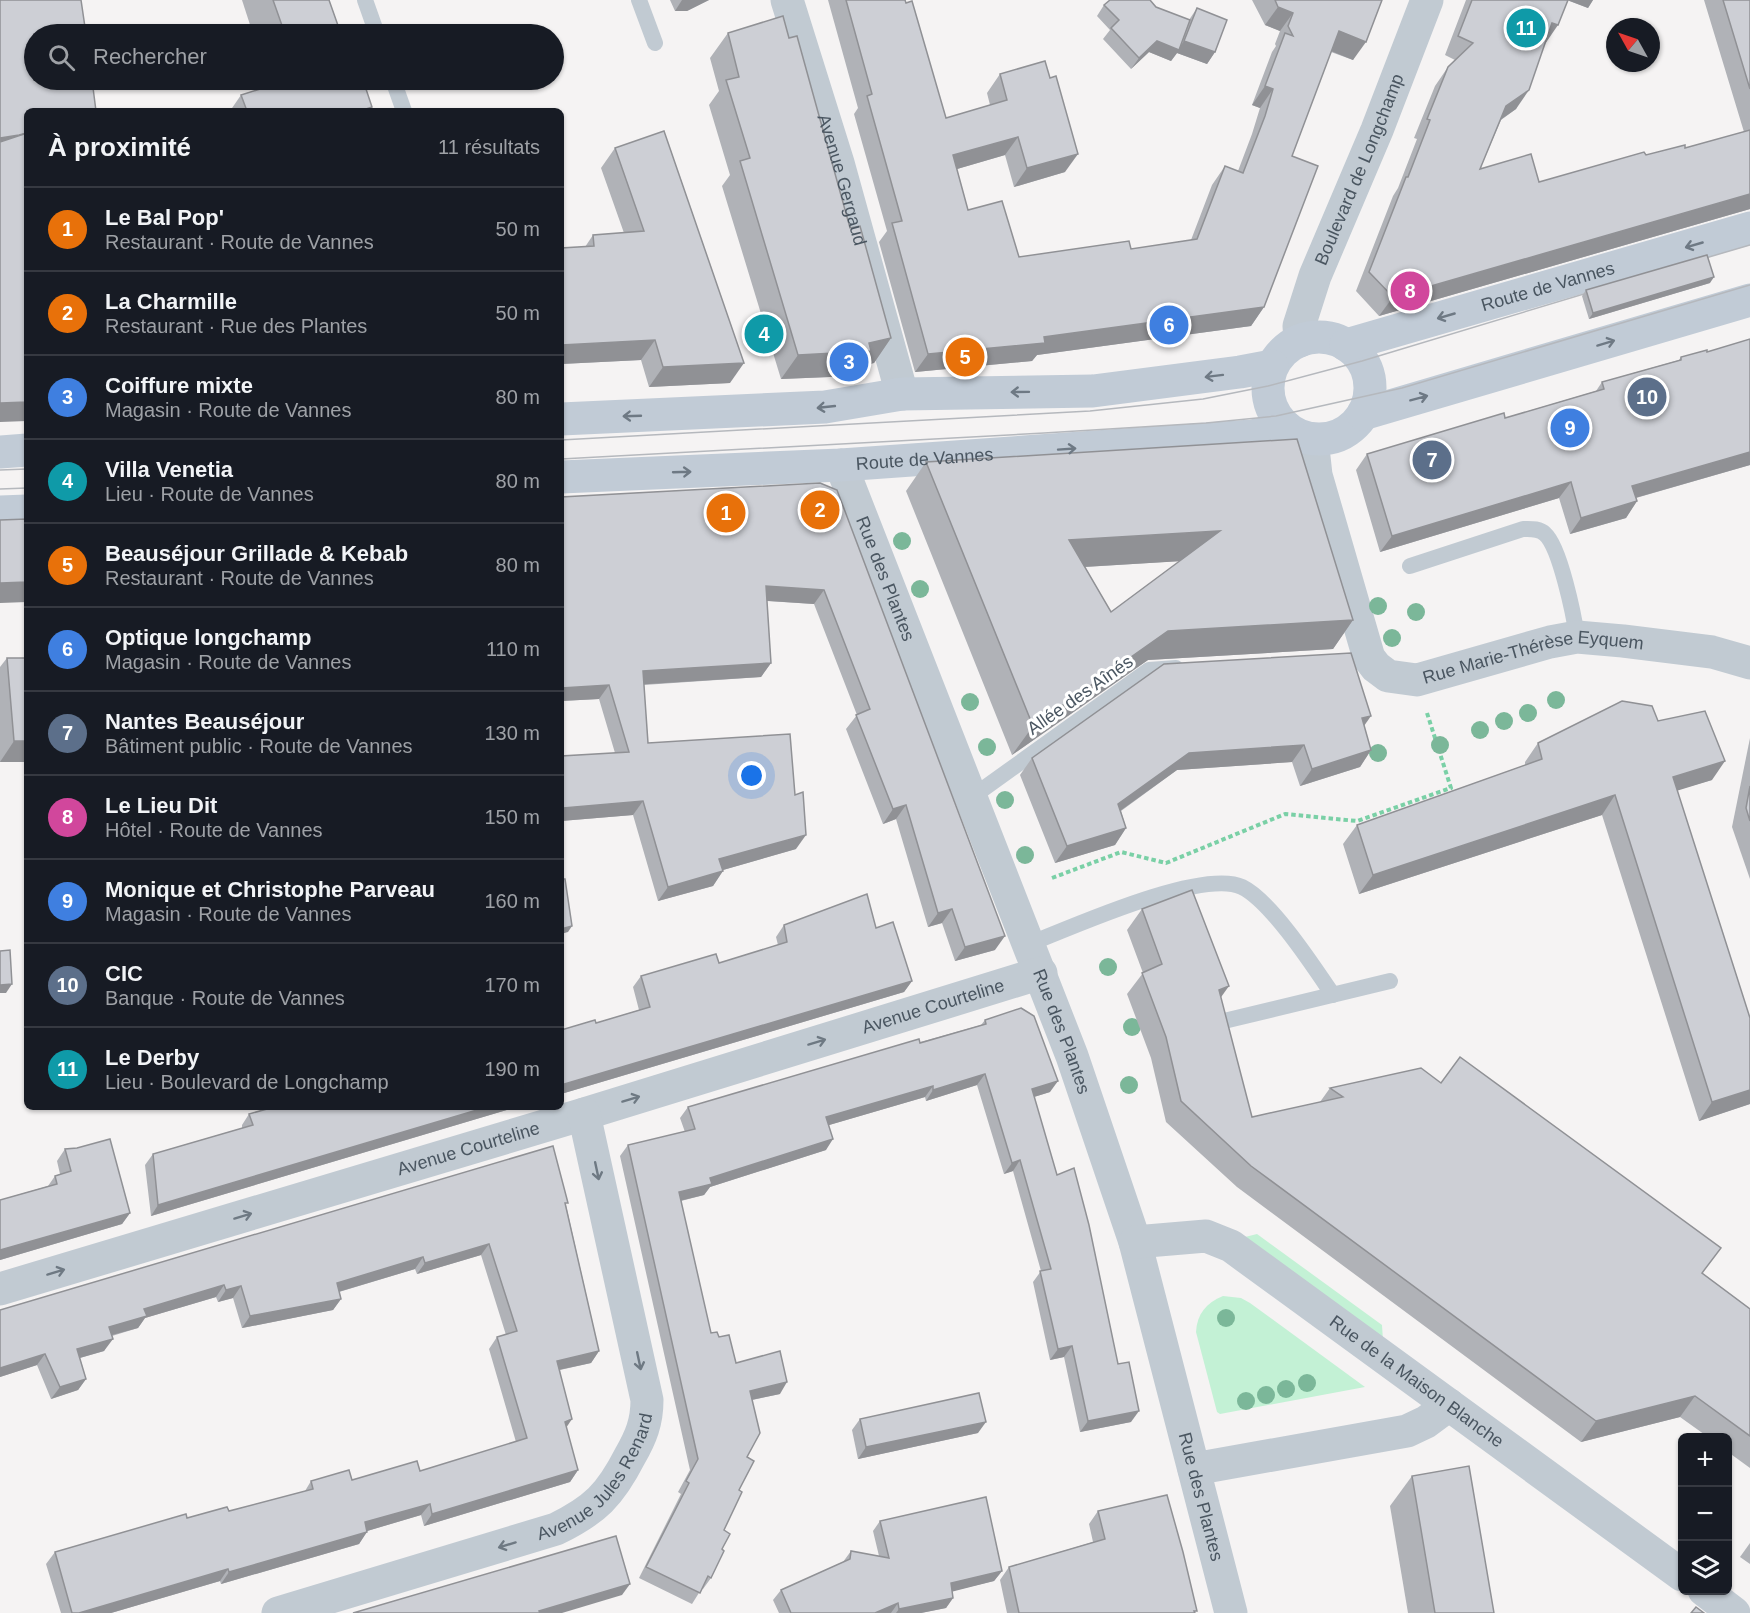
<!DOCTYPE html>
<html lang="fr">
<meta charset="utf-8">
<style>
body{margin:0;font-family:Arial,sans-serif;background:#20242c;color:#f1f3f6}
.controls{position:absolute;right:18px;bottom:18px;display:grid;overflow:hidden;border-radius:9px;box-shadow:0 2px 4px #0004}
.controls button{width:54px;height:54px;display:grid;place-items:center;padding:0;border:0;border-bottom:2px solid #363941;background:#171b24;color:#f1f3f6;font:30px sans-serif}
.compass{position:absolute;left:1606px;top:18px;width:54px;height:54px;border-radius:50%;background:#171b24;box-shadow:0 2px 4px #0004;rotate:310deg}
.you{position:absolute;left:752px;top:776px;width:21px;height:21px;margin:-15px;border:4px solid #fff;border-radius:50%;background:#1a73e8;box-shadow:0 0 0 9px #1a73e833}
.badge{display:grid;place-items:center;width:39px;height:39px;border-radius:50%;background:#0b8043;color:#fff;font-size:20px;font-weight:700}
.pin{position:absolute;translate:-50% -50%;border:3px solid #fff;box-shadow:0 2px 6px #0006}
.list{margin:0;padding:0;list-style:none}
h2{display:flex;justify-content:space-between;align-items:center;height:78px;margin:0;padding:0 24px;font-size:26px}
h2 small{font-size:20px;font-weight:400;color:#9ea1a6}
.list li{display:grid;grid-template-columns:39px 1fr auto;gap:18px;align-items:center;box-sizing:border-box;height:84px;padding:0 24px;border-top:2px solid #363941}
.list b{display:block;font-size:22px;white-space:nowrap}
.list p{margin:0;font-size:20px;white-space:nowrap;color:#9ea1a6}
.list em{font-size:20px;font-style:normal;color:#9ea1a6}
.icon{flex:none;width:33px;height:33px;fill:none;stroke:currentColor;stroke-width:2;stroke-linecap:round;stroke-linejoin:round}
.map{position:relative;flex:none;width:1750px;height:1613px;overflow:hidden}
.search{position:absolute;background:#171b24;box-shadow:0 2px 4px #0004;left:24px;top:24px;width:540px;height:66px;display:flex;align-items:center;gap:15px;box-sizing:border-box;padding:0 21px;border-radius:33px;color:#9ea1a6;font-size:22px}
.panel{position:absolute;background:#171b24;box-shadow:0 2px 4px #0004;left:24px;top:108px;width:540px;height:1002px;border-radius:9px}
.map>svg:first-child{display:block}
</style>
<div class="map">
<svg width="1750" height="1613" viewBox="0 0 1750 1613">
<rect width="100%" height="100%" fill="#f5f3f3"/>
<g fill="#c3f1d5">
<path d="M 1257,1234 L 1382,1325 L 1383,1341 L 1241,1238 Z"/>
<path d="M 1223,1296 L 1241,1298 L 1250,1303 L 1365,1387 L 1220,1414 L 1217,1412 L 1196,1332 C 1197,1314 1206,1303 1223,1296 Z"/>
</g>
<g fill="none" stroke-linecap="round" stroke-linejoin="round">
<path stroke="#7ad0a6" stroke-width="4" stroke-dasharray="4.5 3" stroke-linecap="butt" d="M 1052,878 L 1121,852 L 1166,863 L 1285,814 L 1357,821 L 1451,788 L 1427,713"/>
<g stroke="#c1cad2" stroke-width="16">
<path d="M 365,0 L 377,34"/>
<path d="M 639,0 L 655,43"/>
<path d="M 393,80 L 404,111"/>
<path d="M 1410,566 L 1523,529 C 1530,529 1539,528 1545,534 C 1560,547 1574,616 1577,637"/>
<path d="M 972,797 L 1149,670 L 1176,668"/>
<path d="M 1029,944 C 1072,927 1203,868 1242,887 C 1271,901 1314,967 1333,995"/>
<path d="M 1224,1021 L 1390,981"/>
</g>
<g stroke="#c1cad2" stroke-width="33">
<path id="s1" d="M 787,0 L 838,163 L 902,394"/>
<path id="s2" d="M 1300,341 L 1299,326 L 1315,276 L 1377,130 L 1427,0"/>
<path id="s3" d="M 1312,439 L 1316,475 L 1369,658 L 1376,667 L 1388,676 L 1417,680 L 1550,642 L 1577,637 L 1623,641 L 1712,652 L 1750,663"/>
<path id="s4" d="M 841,465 L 1072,1056 L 1135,1242 L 1231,1613"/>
<path id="s5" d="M 1135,1242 L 1206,1236 L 1231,1246 L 1682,1575"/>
<path id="s6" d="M 0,1289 L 584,1114 L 1041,973"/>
<path d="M 1194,1469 L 1407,1431 L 1426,1422 L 1449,1405"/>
<path d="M 1704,1590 L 1734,1613"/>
<path id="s7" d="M 278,1613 L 556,1529 C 595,1510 610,1495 630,1456 C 641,1437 647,1422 647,1400 L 584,1114"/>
</g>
<g stroke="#c1cbd6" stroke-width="33">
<circle cx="1319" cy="388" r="51"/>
<path id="s8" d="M 1346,345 L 1750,228"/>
<path d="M 1363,414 L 1750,300"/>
<path d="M 561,419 L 825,407 L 902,394 L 1093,391 L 1240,372 L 1272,366"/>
<path d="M 0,452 L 27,450"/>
<path id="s9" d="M 561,477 L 841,465 L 1252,436 L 1287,428"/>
<path d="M 0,512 L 27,511"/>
</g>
<g stroke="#b5b8bd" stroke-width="1.5">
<path d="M 1692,262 L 1750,245"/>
<path d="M 561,440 L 1090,411 L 1203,399 L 1268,386 L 1362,361 L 1597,290"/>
<path d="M 561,459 L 1044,433 L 1206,423 L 1276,416 L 1402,388 L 1750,285"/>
<path d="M 0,470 L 27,469"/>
<path d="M 0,489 L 27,488"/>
</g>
</g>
<g fill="#7bb799">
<circle cx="902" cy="541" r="9"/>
<circle cx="920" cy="589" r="9"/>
<circle cx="1378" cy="606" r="9"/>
<circle cx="1416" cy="612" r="9"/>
<circle cx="1392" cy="638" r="9"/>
<circle cx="1556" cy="700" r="9"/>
<circle cx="970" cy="702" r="9"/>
<circle cx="1528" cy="713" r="9"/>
<circle cx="1504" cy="721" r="9"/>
<circle cx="1480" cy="730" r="9"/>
<circle cx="1440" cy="745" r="9"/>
<circle cx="987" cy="747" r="9"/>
<circle cx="1378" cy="753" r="9"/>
<circle cx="1005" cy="800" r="9"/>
<circle cx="1025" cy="855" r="9"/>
<circle cx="1108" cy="967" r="9"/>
<circle cx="1132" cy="1027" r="9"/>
<circle cx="1129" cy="1085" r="9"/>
<circle cx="1226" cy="1318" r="9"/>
<circle cx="1307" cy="1383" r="9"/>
<circle cx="1286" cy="1389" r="9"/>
<circle cx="1266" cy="1395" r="9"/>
<circle cx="1246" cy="1401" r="9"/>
</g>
<g fill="#b0b2b7" fill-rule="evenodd">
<path d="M 242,0 L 329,0 L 341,34 L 253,34 Z"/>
<path d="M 670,0 L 709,0 L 687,11 L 675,11 Z"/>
<path d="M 828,0 L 905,0 L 946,118 L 990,105 L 987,93 L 1000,74 L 1065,172 L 1014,187 L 1005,155 L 957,169 L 968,210 L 1019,257 L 1131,249 L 1191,240 L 1212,185 L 1225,166 L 1238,171 L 1252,134 L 1260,108 L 1252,105 L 1272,52 L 1276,46 L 1275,44 L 1280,31 L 1265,25 L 1252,0 L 1382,0 L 1353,60 L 1331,52 L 1292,156 L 1264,307 L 1251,326 L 1037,355 L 1032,361 L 915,372 L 879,242 L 887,231 L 854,114 L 858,108 Z"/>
<path d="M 1466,0 L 1593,0 L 1588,8 L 1567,0 L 1545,43 L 1516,109 L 1501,120 L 1480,169 L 1539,182 L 1646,155 L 1685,148 L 1744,132 L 1704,0 L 1750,0 L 1750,209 L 1379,316 L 1356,291 L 1393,196 L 1398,188 L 1417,139 L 1414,138 L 1435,86 L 1448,67 L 1455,60 L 1445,55 Z"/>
<path d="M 1104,5 L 1156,7 L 1189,20 L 1197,8 L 1215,52 L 1207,64 L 1177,53 L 1171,61 L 1149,52 L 1131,69 L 1103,39 L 1110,30 L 1097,16 Z"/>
<path d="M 728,33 L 850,228 L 891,338 L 874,363 L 861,366 L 854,376 L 781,379 L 722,186 L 730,175 L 709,105 L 719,91 L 710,58 Z"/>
<path d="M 268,80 L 363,80 L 369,111 L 230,111 L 241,95 L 270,86 Z"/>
<path d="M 615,148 L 730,383 L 649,387 L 641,360 L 561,364 L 561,248 L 585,247 L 593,235 L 624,233 L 601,168 Z"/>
<path d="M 1710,283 L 1589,319 L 1582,296 L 1586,290 Z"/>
<path d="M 1750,339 L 1750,465 L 1636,498 L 1637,501 L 1626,518 L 1570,534 L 1559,498 L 1380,552 L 1356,470 L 1367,454 L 1505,418 L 1596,391 L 1602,382 L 1679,360 L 1681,357 L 1707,352 Z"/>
<path d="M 926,462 L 1353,620 L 1333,649 L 1148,660 L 1012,755 L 906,491 ZM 1180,561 L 1111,612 L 1085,567 L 1117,565 Z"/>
<path d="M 820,483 L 995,950 L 955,961 L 942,923 L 928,927 L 896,819 L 883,824 L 846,729 L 857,715 L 814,604 L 767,601 L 771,663 L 761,677 L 644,685 L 648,743 L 796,849 L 723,870 L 713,886 L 658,901 L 633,815 L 561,821 L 561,756 L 615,753 L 599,699 L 561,701 L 561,497 Z"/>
<path d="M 7,658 L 27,762 L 0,762 L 0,667 Z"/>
<path d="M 1658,721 L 1712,780 L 1677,790 L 1750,1018 L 1750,1104 L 1699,1121 L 1602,815 L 1359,894 L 1343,844 L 1357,825 L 1525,765 L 1525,762 L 1538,743 Z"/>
<path d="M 1364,725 L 1371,750 L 1360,767 L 1300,786 L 1292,762 L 1177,770 L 1121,811 L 1126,828 L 1115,845 L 1055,863 L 1020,775 L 1032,758 Z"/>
<path d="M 1750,738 L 1750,879 L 1732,827 Z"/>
<path d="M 1142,909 L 1221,998 L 1252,1117 L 1320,1102 L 1330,1088 L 1441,1083 L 1750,1309 L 1750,1468 L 1728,1452 L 1728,1437 L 1708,1437 L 1680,1417 L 1581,1442 L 1237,1187 L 1166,1122 L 1151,1058 L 1127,994 L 1143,973 L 1127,930 Z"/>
<path d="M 784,925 L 876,928 L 912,981 L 904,992 L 561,1094 L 561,1030 L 596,1023 L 639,1010 L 633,987 L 641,976 L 719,963 L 778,945 L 776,937 Z"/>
<path d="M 985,1020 L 1050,1092 L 1034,1097 L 1057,1175 L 1118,1364 L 1131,1422 L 1080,1432 L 1064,1357 L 1050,1360 L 1033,1282 L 1041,1271 L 1013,1171 L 1004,1174 L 977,1085 L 926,1101 L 925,1097 L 829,1125 L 826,1150 L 710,1187 L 704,1195 L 681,1201 L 711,1333 L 719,1337 L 736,1363 L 780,1394 L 752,1400 L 747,1457 L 739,1490 L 724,1530 L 722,1549 L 711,1578 L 703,1589 L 702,1588 L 692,1604 L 639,1578 L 681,1494 L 678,1492 L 690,1470 L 620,1156 L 628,1145 L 685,1132 L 680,1118 L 688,1107 L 981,1025 Z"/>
<path d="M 272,1107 L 517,1107 L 151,1216 L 145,1165 L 153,1154 L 242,1128 L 242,1125 L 249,1114 Z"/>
<path d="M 65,1149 L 130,1213 L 122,1224 L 0,1260 L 0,1200 L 48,1186 L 55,1176 L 60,1174 L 57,1161 Z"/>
<path d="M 566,1205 L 599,1351 L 591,1363 L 560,1370 L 566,1428 L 578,1470 L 570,1482 L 424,1526 L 421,1515 L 367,1531 L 359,1544 L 221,1584 L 220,1581 L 111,1613 L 61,1613 L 46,1564 L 55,1552 L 187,1518 L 229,1511 L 305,1491 L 311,1481 L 352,1480 L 420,1471 L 516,1442 L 489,1349 L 497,1337 L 506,1335 L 481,1255 L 417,1274 L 415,1269 L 339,1292 L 341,1299 L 333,1310 L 242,1328 L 233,1298 L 218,1302 L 216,1297 L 145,1318 L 138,1328 L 112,1336 L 104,1351 L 80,1358 L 86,1379 L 78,1390 L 51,1399 L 37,1365 L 0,1377 L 0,1310 Z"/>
<path d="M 860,1419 L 978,1433 L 858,1459 L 852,1430 Z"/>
<path d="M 1412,1476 L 1494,1613 L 1408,1613 L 1390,1506 Z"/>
<path d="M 1098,1511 L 1195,1613 L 1007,1613 L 1000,1580 L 1009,1567 L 1093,1542 L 1089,1524 Z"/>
<path d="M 880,1521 L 1002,1571 L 994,1581 L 952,1591 L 953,1598 L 946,1608 L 921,1613 L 779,1613 L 773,1600 L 781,1590 L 843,1562 L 851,1551 L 879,1556 L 873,1531 Z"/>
<path d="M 1750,1543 L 1750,1564 L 1740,1557 Z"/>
</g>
<g fill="#909195">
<path d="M 682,0 L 709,0 L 687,11 L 675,11 Z"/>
<path d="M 1567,0 L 1593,0 L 1588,8 Z"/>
<path d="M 1278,7 L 1293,13 L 1280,31 L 1265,25 Z"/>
<path d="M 1552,23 L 1558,25 L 1545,44 Z"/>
<path d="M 1339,31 L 1366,42 L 1353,60 L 1326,49 Z"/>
<path d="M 1157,41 L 1178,49 L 1184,41 L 1215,52 L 1207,64 L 1177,53 L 1171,61 L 1149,52 L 1131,69 L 1139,58 Z"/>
<path d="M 1265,86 L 1273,89 L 1260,108 L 1252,105 Z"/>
<path d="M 1529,90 L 1516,109 L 1493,125 L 1506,106 Z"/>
<path d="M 372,107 L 369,111 L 360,111 Z"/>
<path d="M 26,134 L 0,151 L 0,138 Z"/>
<path d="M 1018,137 L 1005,155 L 940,174 L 953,155 Z"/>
<path d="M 1078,154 L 1065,172 L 1014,187 L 1027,168 Z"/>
<path d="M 1750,194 L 1750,209 L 1379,316 L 1393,297 Z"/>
<path d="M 1714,277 L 1710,283 L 1589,319 L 1593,313 Z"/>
<path d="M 1264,307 L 1251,326 L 1037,355 L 1032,361 L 915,372 L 928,354 L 1044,337 Z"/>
<path d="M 891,338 L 874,363 L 861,366 L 854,376 L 781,379 L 798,355 L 869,343 Z"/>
<path d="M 655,340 L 641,360 L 561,364 L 561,345 Z"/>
<path d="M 744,363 L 730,383 L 649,387 L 663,367 Z"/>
<path d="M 27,402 L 27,421 L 0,422 L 0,403 Z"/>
<path d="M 1750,452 L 1750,465 L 1621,502 L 1632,486 Z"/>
<path d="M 1571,482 L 1559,498 L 1380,552 L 1392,536 Z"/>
<path d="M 1637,501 L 1626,518 L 1570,534 L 1581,518 Z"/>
<path d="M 1220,531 L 1200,560 L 1049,569 L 1069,540 Z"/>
<path d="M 27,582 L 27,602 L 0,603 L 0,583 Z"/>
<path d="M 766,586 L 824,590 L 814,604 L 756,600 Z"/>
<path d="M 1353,620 L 1333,649 L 1148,660 L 1012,755 L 1033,726 L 1168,631 Z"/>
<path d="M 771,663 L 761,677 L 633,685 L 643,671 Z"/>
<path d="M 609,685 L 599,699 L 561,701 L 561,688 Z"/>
<path d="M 1371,716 L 1359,733 L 1362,718 Z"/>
<path d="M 14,741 L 27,741 L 27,762 L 0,762 Z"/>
<path d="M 1304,745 L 1292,762 L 1177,770 L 1106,821 L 1118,804 L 1189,753 Z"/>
<path d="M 1371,750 L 1360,767 L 1300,786 L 1312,769 Z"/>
<path d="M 1725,761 L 1712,780 L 1660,796 L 1673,777 Z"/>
<path d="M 1615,795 L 1602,815 L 1359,894 L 1373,875 Z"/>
<path d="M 643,801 L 633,815 L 561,821 L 561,811 L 563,808 Z"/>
<path d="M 906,805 L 896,819 L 883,824 L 893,809 Z"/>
<path d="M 1126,828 L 1115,845 L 1055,863 L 1067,846 Z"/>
<path d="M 806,835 L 796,849 L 709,874 L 719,859 Z"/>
<path d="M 723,871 L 713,886 L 658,901 L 668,887 Z"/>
<path d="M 952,909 L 942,923 L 928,927 L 938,913 Z"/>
<path d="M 572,926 L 568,932 L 561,934 L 561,929 Z"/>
<path d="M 1005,936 L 995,950 L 955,961 L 965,947 Z"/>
<path d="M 912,981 L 904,992 L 561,1094 L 561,1085 Z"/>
<path d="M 12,984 L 6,993 L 0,993 L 0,985 Z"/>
<path d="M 1229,986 L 1214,1007 L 1219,990 Z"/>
<path d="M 985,1074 L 977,1085 L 926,1101 L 933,1090 Z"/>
<path d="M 1058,1081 L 1050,1092 L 1024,1100 L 1032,1089 Z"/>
<path d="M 933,1086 L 925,1097 L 819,1128 L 826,1117 Z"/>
<path d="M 1750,1090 L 1750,1104 L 1699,1121 L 1712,1102 Z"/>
<path d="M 487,1107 L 517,1107 L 151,1216 L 158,1205 Z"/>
<path d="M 833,1139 L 826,1150 L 710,1187 L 704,1195 L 671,1203 L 679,1192 L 710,1178 Z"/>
<path d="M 1020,1160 L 1013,1171 L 1004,1174 L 1012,1163 Z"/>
<path d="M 130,1213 L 122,1224 L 0,1260 L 0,1250 Z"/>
<path d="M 489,1244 L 481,1255 L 417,1274 L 425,1263 Z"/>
<path d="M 423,1257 L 415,1269 L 328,1295 L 337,1283 Z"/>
<path d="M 224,1285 L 216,1297 L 145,1318 L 138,1328 L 101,1338 L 109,1327 L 144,1309 Z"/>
<path d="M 241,1286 L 233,1298 L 218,1302 L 226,1290 Z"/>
<path d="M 341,1299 L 333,1310 L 242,1328 L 250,1316 Z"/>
<path d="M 113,1339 L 104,1351 L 69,1361 L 77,1349 Z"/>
<path d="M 1072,1346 L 1064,1357 L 1050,1360 L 1058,1349 Z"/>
<path d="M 599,1351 L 591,1363 L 549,1372 L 557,1361 Z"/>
<path d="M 45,1354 L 37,1365 L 0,1377 L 0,1368 Z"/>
<path d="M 86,1379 L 78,1390 L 51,1399 L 60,1387 Z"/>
<path d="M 787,1382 L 780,1394 L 742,1402 L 750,1391 Z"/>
<path d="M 1695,1396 L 1680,1417 L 1581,1442 L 1596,1421 Z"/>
<path d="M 1139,1411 L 1131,1422 L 1080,1432 L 1088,1421 Z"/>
<path d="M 572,1419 L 564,1431 L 565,1422 Z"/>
<path d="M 986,1422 L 978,1433 L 858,1459 L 866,1447 Z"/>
<path d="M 578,1470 L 570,1482 L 424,1526 L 432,1514 Z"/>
<path d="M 430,1504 L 421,1515 L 357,1534 L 365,1522 Z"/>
<path d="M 367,1532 L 359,1544 L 221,1584 L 229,1572 Z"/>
<path d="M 228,1569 L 220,1581 L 111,1613 L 79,1613 Z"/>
<path d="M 1002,1571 L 994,1581 L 943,1594 L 951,1583 Z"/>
<path d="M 630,1584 L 622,1595 L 562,1613 L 537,1613 L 539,1611 Z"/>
<path d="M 953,1598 L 946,1608 L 921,1613 L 896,1613 L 899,1609 Z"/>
<path d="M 898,1603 L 891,1613 L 875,1613 Z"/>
</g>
<g fill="#cdcfd5" stroke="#909195" stroke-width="1.5" fill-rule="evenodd">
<path d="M 0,0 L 81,0 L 86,34 L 34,34 L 34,80 L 92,80 L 96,111 L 27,111 L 27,134 L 27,133 L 19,135 L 0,138 Z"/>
<path d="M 273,0 L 329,0 L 341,34 L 285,34 Z"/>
<path d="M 846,0 L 905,0 L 906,3 L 912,1 L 946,118 L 1007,100 L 1000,74 L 1045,61 L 1050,78 L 1056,76 L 1078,154 L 1027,168 L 1018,137 L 953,155 L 968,210 L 1002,201 L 1019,257 L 1129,241 L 1131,249 L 1197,239 L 1225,166 L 1243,173 L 1265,116 L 1273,89 L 1265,86 L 1285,33 L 1293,36 L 1288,26 L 1293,13 L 1278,7 L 1275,0 L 1382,0 L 1366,42 L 1339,31 L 1292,156 L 1318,166 L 1264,307 L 1044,337 L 1045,343 L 928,354 L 892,223 L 902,221 L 867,96 L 872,94 Z"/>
<path d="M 1110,0 L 1150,0 L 1156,7 L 1190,20 L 1179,50 L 1157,41 L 1139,58 L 1111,28 L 1119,20 L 1104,5 Z"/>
<path d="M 1472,0 L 1568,0 L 1558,25 L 1552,23 L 1529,90 L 1506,106 L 1480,169 L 1531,154 L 1539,182 L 1644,152 L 1646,155 L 1685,145 L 1685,148 L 1750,130 L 1750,194 L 1393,297 L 1369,272 L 1406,177 L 1408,177 L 1430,120 L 1427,119 L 1448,67 L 1473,43 L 1458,36 Z"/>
<path d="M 1723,0 L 1750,0 L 1750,89 Z"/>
<path d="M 1197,8 L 1227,20 L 1215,52 L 1184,41 Z"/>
<path d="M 783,16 L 789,38 L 797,36 L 850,228 L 860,226 L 891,338 L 869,343 L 871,351 L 798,355 L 740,161 L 750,158 L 726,80 L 739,77 L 728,33 Z"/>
<path d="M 289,80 L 363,80 L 372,107 L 360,111 L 247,111 L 241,95 Z"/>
<path d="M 664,131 L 744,363 L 663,367 L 655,340 L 561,345 L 561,248 L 594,246 L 593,235 L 644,231 L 615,148 Z"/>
<path d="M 27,133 L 27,402 L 0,403 L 0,142 Z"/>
<path d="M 1707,255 L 1714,277 L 1593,313 L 1586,290 Z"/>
<path d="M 1750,339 L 1750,452 L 1632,486 L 1637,501 L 1581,518 L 1571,482 L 1392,536 L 1367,454 L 1504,413 L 1505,418 L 1604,389 L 1602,382 L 1681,360 L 1681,357 L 1707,350 L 1707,352 Z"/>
<path d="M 1297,439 L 1353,620 L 1168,631 L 1033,726 L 926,462 ZM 1220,531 L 1111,612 L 1069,540 Z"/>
<path d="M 820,483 L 837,490 L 1005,936 L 965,947 L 952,909 L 938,913 L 906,805 L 893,809 L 856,715 L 870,709 L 824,590 L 766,586 L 771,663 L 643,671 L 648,743 L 790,734 L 795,795 L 803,792 L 806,835 L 719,859 L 723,871 L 668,887 L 643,801 L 563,808 L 562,804 L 561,804 L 561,756 L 629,752 L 609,685 L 561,688 L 561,497 Z"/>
<path d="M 27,519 L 27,582 L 0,583 L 0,520 Z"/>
<path d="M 1351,653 L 1371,716 L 1362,718 L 1371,750 L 1312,769 L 1304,745 L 1189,753 L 1118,804 L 1126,828 L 1067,846 L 1032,758 L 1164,664 Z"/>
<path d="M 7,658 L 27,658 L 27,741 L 14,741 Z"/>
<path d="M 1622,701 L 1652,706 L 1658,721 L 1705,711 L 1725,761 L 1673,777 L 1750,1018 L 1750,1090 L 1712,1102 L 1615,795 L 1373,875 L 1357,825 L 1542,759 L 1538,743 Z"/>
<path d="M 1750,786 L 1750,821 L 1746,808 Z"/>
<path d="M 561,879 L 565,879 L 572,926 L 561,929 Z"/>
<path d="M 1192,890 L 1229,986 L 1219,990 L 1252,1117 L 1343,1097 L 1330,1088 L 1421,1068 L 1441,1083 L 1460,1057 L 1721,1248 L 1702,1273 L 1750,1309 L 1750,1436 L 1695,1396 L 1596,1421 L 1251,1166 L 1181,1101 L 1166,1037 L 1142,973 L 1162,964 L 1142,909 Z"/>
<path d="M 867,894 L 876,928 L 893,922 L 912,981 L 561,1085 L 561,1030 L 595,1020 L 596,1023 L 650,1007 L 641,976 L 716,954 L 719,963 L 787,942 L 784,925 Z"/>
<path d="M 10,950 L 12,984 L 0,985 L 0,951 Z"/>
<path d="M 1021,1008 L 1034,1016 L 1058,1081 L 1032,1089 L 1057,1175 L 1074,1168 L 1089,1225 L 1118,1364 L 1129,1362 L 1139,1411 L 1088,1421 L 1072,1346 L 1058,1349 L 1040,1271 L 1051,1269 L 1020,1160 L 1012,1163 L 985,1074 L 933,1090 L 933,1086 L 826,1117 L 833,1139 L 710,1178 L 712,1184 L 679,1192 L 711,1333 L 717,1332 L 719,1337 L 729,1335 L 736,1363 L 780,1351 L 787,1382 L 750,1391 L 760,1433 L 747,1457 L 754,1461 L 739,1490 L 742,1492 L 724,1530 L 730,1534 L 722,1549 L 724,1551 L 711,1578 L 708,1576 L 700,1593 L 646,1567 L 689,1483 L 686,1481 L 698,1459 L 628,1145 L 695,1129 L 688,1107 L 919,1039 L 920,1043 L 986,1024 L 985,1020 Z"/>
<path d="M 274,1107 L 487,1107 L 158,1205 L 153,1154 L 253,1125 L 249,1114 Z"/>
<path d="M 110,1139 L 130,1213 L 0,1250 L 0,1200 L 57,1184 L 55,1176 L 71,1171 L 65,1149 L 77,1148 Z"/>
<path d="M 553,1146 L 568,1203 L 565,1203 L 599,1351 L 557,1361 L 572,1419 L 565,1422 L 578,1470 L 432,1514 L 430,1504 L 365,1522 L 367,1532 L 229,1572 L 228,1569 L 79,1613 L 72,1613 L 55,1552 L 186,1514 L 187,1518 L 227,1507 L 229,1511 L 313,1489 L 311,1481 L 349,1470 L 352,1480 L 417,1461 L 420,1471 L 527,1438 L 497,1337 L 517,1331 L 489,1244 L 425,1263 L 423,1257 L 337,1283 L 341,1299 L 250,1316 L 241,1286 L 226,1290 L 224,1285 L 144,1309 L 147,1316 L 109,1327 L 113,1339 L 77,1349 L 86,1379 L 60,1387 L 45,1354 L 0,1368 L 0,1310 Z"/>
<path d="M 979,1393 L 986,1422 L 866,1447 L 860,1419 Z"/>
<path d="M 1469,1466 L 1494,1613 L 1435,1613 L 1412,1476 Z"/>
<path d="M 1167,1495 L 1183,1552 L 1197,1611 L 1194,1611 L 1195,1613 L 1019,1613 L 1009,1567 L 1105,1539 L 1098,1511 Z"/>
<path d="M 986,1497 L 1002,1571 L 951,1583 L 953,1598 L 899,1609 L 898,1603 L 875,1613 L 791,1613 L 781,1590 L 850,1559 L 851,1551 L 889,1558 L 880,1521 Z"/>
<path d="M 616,1536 L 630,1584 L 539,1611 L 540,1613 L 353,1613 Z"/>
<path d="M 1696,1607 L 1704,1613 L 1691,1613 Z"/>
</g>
<defs><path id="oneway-shaft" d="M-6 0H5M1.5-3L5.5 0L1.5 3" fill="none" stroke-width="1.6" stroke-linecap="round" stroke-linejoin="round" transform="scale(1.5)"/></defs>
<g stroke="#6e7984">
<use href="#oneway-shaft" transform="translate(1694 245) rotate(164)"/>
<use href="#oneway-shaft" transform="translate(1446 316) rotate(164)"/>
<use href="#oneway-shaft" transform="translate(1606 343) rotate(-17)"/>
<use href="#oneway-shaft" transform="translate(1214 376) rotate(173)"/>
<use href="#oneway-shaft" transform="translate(1020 392) rotate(179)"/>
<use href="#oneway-shaft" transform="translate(1419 398) rotate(-15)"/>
<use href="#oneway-shaft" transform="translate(826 407) rotate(174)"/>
<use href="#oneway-shaft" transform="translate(632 416) rotate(178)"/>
<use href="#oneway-shaft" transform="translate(1067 449) rotate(-4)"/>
<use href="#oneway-shaft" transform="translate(682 472) rotate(-2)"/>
</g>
<g stroke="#6e7983">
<use href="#oneway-shaft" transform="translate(817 1042) rotate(-17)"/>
<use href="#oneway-shaft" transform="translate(631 1099) rotate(-17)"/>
<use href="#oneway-shaft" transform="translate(597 1171) rotate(78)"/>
<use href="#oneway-shaft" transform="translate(243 1216) rotate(-17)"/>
<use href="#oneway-shaft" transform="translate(56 1272) rotate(-17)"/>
<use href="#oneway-shaft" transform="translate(639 1361) rotate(78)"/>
<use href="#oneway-shaft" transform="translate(507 1545) rotate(163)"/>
</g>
<g text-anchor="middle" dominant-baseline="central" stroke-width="6" stroke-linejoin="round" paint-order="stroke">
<g font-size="18" fill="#4a5661" stroke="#fff">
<text stroke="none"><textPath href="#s2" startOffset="183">Boulevard de Longchamp</textPath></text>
<text stroke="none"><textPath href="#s1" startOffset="188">Avenue Gergaud</textPath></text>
<text stroke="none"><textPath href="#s8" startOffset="210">Route de Vannes</textPath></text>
<text stroke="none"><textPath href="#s9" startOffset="364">Route de Vannes</textPath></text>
<text stroke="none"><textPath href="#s4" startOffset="122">Rue des Plantes</textPath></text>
<text stroke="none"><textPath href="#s3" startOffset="402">Rue Marie-Thérèse Eyquem</textPath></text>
<text transform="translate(1080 695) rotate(-35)">Allée des Aînés</text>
<text stroke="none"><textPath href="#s6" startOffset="975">Avenue Courteline</textPath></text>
<text stroke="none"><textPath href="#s4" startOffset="608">Rue des Plantes</textPath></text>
<text stroke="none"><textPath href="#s6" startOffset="489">Avenue Courteline</textPath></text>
<text stroke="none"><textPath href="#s5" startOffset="328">Rue de la Maison Blanche</textPath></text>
<text stroke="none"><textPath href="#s7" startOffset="357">Avenue Jules Renard</textPath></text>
<text stroke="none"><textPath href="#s4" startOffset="1094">Rue des Plantes</textPath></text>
</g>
</g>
</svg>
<div class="controls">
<button>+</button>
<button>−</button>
<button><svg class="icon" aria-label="layers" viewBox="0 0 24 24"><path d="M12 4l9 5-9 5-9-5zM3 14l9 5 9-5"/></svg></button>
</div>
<svg class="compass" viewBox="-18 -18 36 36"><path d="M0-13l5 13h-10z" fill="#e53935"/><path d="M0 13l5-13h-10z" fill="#9ea1a6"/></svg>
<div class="you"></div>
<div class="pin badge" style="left:726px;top:513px;background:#e8710a">1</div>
<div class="pin badge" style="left:820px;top:510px;background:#e8710a">2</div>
<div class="pin badge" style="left:849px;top:362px;background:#3f7fe0">3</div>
<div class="pin badge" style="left:764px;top:334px;background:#0f9aa8">4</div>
<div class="pin badge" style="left:965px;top:357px;background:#e8710a">5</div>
<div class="pin badge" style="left:1169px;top:325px;background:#3f7fe0">6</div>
<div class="pin badge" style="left:1432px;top:460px;background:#5c6f8a">7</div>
<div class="pin badge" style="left:1410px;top:291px;background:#d1479c">8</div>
<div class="pin badge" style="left:1570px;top:428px;background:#3f7fe0">9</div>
<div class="pin badge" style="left:1647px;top:397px;background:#5c6f8a">10</div>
<div class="pin badge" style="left:1526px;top:28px;background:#0f9aa8">11</div>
<div class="search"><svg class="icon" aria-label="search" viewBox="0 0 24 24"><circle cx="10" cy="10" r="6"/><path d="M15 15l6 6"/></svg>Rechercher</div>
<section class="panel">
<h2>À proximité<small>11 résultats</small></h2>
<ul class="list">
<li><span class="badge" style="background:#e8710a">1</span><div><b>Le Bal Pop'</b><p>Restaurant · Route de Vannes</p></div><em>50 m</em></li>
<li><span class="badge" style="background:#e8710a">2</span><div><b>La Charmille</b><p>Restaurant · Rue des Plantes</p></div><em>50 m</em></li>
<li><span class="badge" style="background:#3f7fe0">3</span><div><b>Coiffure mixte</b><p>Magasin · Route de Vannes</p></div><em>80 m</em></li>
<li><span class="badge" style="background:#0f9aa8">4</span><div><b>Villa Venetia</b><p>Lieu · Route de Vannes</p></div><em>80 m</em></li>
<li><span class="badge" style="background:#e8710a">5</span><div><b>Beauséjour Grillade &amp; Kebab</b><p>Restaurant · Route de Vannes</p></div><em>80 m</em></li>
<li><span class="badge" style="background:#3f7fe0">6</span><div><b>Optique longchamp</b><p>Magasin · Route de Vannes</p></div><em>110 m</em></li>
<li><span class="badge" style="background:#5c6f8a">7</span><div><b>Nantes Beauséjour</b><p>Bâtiment public · Route de Vannes</p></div><em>130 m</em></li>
<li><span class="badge" style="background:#d1479c">8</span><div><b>Le Lieu Dit</b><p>Hôtel · Route de Vannes</p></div><em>150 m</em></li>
<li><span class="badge" style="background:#3f7fe0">9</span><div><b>Monique et Christophe Parveau</b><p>Magasin · Route de Vannes</p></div><em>160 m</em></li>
<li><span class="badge" style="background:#5c6f8a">10</span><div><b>CIC</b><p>Banque · Route de Vannes</p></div><em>170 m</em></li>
<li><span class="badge" style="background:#0f9aa8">11</span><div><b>Le Derby</b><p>Lieu · Boulevard de Longchamp</p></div><em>190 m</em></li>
</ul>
</section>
</div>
